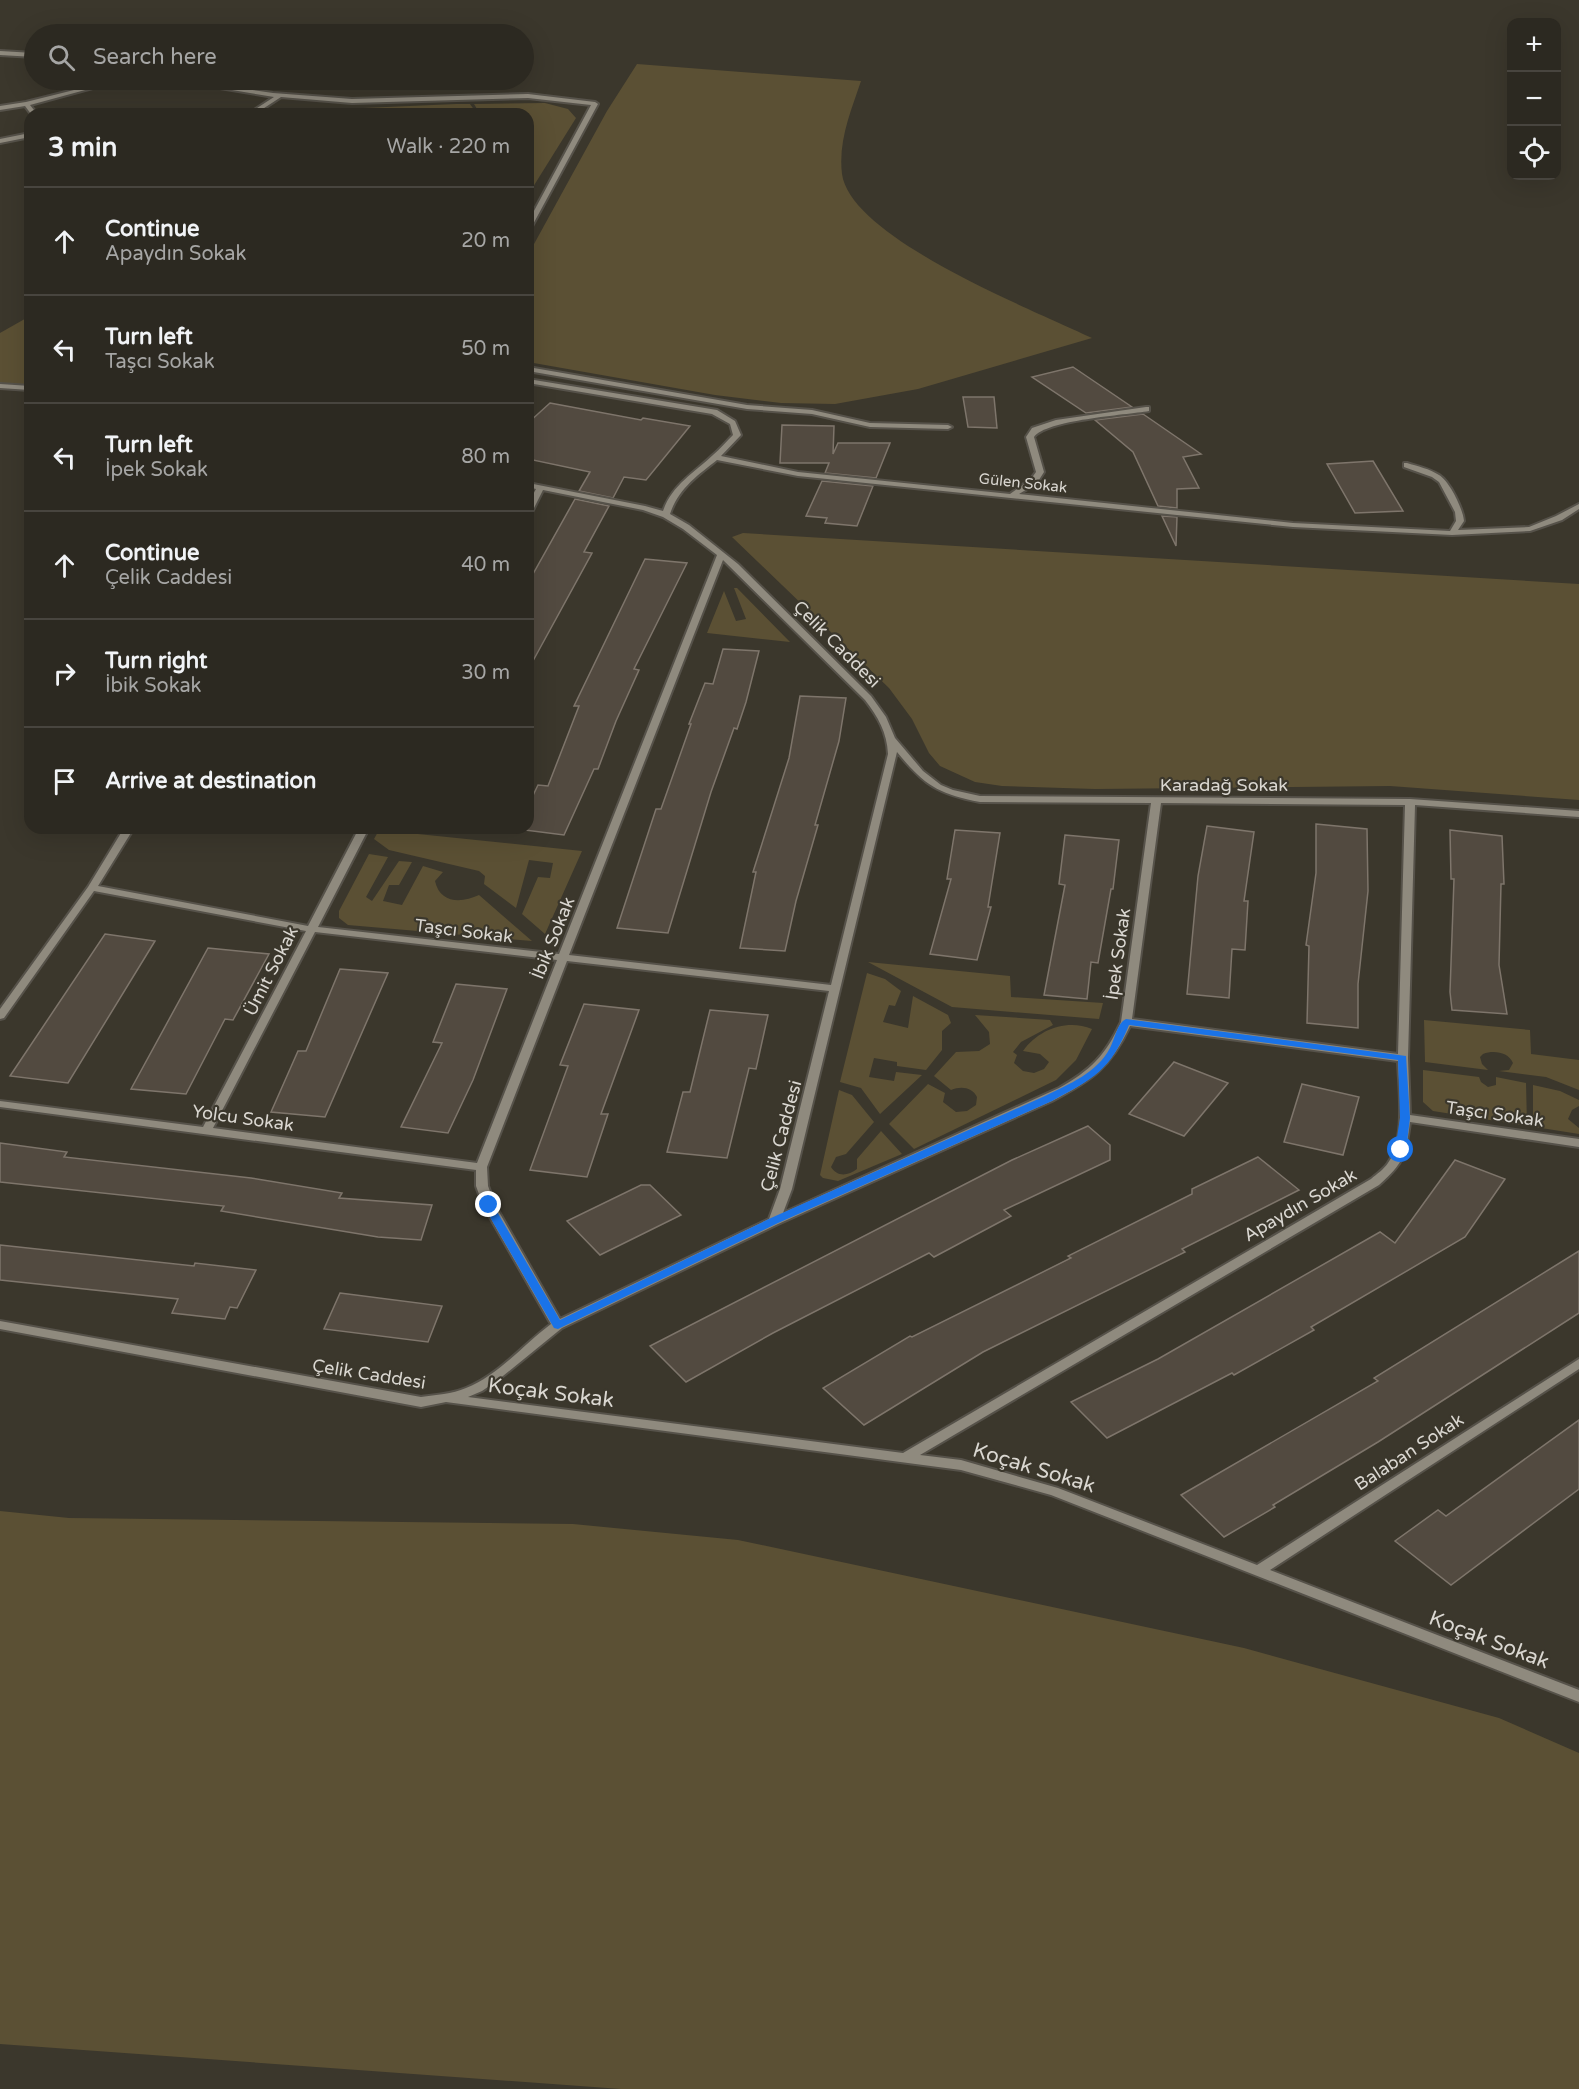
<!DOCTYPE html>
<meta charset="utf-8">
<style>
body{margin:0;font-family:"Varela Round",sans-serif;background:#34312a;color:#f1f3f6}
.controls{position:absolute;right:18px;top:18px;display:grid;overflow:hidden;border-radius:12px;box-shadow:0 6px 24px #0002}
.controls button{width:54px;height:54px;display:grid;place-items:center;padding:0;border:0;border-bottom:2px solid #48453f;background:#2c2921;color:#f1f3f6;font:30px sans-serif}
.stop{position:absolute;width:18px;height:18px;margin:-14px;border:4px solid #1a73e8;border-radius:50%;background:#fff}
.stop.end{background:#1a73e8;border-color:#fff;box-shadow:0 2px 6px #0008}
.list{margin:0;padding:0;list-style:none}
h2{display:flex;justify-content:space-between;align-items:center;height:78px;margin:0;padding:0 24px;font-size:26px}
h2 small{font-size:20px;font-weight:400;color:#a6a6a5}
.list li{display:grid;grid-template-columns:39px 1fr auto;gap:18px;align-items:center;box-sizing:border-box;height:108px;padding:0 24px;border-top:2px solid #48453f}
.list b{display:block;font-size:22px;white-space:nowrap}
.list p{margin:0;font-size:20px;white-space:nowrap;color:#a6a6a5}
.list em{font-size:20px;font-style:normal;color:#a6a6a5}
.icon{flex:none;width:33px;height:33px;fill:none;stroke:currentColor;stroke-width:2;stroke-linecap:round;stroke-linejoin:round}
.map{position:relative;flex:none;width:1579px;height:2089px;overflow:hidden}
.search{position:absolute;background:#2c2921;box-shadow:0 6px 24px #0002;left:24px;top:24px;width:510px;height:66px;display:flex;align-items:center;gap:15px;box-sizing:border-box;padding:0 21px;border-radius:33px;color:#a6a6a5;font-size:22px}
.panel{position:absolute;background:#2c2921;box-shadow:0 6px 24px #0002;left:24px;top:108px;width:510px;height:726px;border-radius:18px}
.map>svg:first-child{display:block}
</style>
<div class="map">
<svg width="1579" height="2089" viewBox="0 0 1579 2089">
<rect width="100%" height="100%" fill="#3b372c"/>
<g fill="#5b5034">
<path d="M 637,64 L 861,81 C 851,111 838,141 842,174 C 851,239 1036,311 1092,338 L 918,389 L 835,404 L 781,403 L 715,395 L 528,362 L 528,255 L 607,111 Z"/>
<path d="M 545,103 L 568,109 L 576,118 L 528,195 L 528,114 L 480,114 L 474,104 Z"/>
<path d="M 456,104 L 470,104 L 477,114 L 355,114 L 363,108 Z"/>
<path d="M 30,316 L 30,392 L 0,388 L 0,333 Z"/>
<path d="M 743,533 L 1579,584 L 1579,800 L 1390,786 L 1095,789 L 1002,786 L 975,782 L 940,766 L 929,753 L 912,719 L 889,688 L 732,537 Z"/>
<path d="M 734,588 L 737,588 L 790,642 L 707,633 L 724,591 L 736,621 L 746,619 Z"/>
<path d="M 379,830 L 582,851 L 545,934 L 522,914 L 538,877 L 550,878 L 553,863 L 529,860 L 516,908 L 484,884 L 485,876 L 479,871 L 389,850 L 374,839 Z"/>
<path d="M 369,854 L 388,857 L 366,897 L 372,901 L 399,861 L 412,862 L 399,885 L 389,885 L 383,901 L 402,905 L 423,866 L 443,872 L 435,881 C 440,904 462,903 479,895 L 532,941 L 348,925 L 339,918 L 339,911 Z"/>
<path d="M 868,962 L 1010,976 L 1011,997 L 1103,1003 L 1099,1019 L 952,1007 Z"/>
<path d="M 867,973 L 885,979 L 901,991 L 895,1006 L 889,1005 L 883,1022 L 908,1028 L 913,996 L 948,1015 L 951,1023 L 942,1031 L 942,1050 L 926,1070 L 897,1066 L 897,1062 L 874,1058 L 869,1077 L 894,1081 L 896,1072 L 922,1075 L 880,1114 L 861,1088 L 840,1082 Z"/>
<path d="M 975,1015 L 1050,1020 L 1053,1025 L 1021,1042 L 1013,1052 L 1017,1055 L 1014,1063 L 1023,1071 L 1034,1073 L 1044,1069 L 1049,1062 L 1040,1054 L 1023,1051 C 1039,1029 1067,1019 1092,1029 L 1076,1060 L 1056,1080 L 914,1149 L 889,1124 L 928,1084 L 945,1093 L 943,1102 L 956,1112 L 967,1111 L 976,1105 L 977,1097 C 972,1087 961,1086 951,1090 L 934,1076 L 956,1052 L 979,1051 L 990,1044 L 989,1032 Z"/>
<path d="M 1424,1020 L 1530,1030 L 1531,1054 L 1579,1060 L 1579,1090 L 1546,1077 L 1499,1071 L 1509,1070 L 1513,1063 C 1508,1052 1494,1050 1483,1054 L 1480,1057 L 1482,1064 L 1488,1070 L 1425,1062 Z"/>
<path d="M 1423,1070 L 1479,1077 L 1481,1082 L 1488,1087 L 1496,1085 L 1496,1077 L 1526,1083 L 1527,1125 L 1533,1126 L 1533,1085 L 1560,1091 L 1579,1100 L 1579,1106 L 1572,1110 L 1568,1119 L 1579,1128 L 1579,1134 L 1433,1111 L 1423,1102 Z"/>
<path d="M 839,1090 L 852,1095 L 874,1122 L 846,1154 L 836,1157 L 831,1167 C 837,1177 848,1176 857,1169 L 857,1159 L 881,1131 L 902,1154 L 838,1181 L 823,1178 L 820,1175 Z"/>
<path d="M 0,1511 L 69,1518 L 573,1524 L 738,1540 L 1244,1648 L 1499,1718 L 1579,1753 L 1579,2089 L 621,2089 L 0,2044 Z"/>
</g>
<g fill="#524a40" stroke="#7e756b" stroke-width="1.5">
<path d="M 1073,367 L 1132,407 L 1086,413 L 1032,377 Z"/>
<path d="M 963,397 L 994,397 L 997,428 L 968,427 Z"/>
<path d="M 550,403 L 641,420 L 643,418 L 690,426 L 646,480 L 624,477 L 613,498 L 579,491 L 590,472 L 528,459 L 528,423 Z"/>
<path d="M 1143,414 L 1201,454 L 1183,457 L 1199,488 L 1177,489 L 1177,508 L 1158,506 L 1133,452 L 1095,420 Z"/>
<path d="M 782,425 L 834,426 L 833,454 L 838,443 L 890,443 L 876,478 L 825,473 L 829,463 L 780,463 Z"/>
<path d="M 1373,461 L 1403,511 L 1355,513 L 1327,464 Z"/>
<path d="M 822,481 L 873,486 L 857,526 L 825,523 L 827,518 L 806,516 Z"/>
<path d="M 575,499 L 609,506 L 584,552 L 592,553 L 528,670 L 528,583 Z"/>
<path d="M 1162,516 L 1177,517 L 1176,546 Z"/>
<path d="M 645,559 L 687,563 L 634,669 L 639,670 L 616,721 L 598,769 L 594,769 L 564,835 L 517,829 L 528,828 L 528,806 L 538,785 L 548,786 L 579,706 L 574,706 Z"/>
<path d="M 723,649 L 759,651 L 746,702 L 737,729 L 734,728 L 711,792 L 668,933 L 617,928 L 656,809 L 661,809 L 691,724 L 689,724 L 705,683 L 713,684 Z"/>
<path d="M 800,696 L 846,698 L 839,741 L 815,825 L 818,825 L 796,901 L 785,951 L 740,948 L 756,872 L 753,872 L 789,758 Z"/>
<path d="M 1316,824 L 1367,829 L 1368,891 L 1358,984 L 1358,1028 L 1307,1023 L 1309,946 L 1306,945 L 1316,873 Z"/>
<path d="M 1207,826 L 1254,832 L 1244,901 L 1248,901 L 1245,950 L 1232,949 L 1229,998 L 1187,994 L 1198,876 Z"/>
<path d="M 955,830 L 1000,833 L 988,907 L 991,907 L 977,960 L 930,954 L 951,879 L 947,879 Z"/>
<path d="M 1450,830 L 1502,836 L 1504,884 L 1501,884 L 1499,965 L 1507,1014 L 1452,1010 L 1450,992 L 1454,879 L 1451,879 Z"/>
<path d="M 1065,835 L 1119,840 L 1113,889 L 1111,889 L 1098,963 L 1091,962 L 1087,999 L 1044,995 L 1065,885 L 1059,884 Z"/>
<path d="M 105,934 L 155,941 L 68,1083 L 10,1076 Z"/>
<path d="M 208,948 L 269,954 L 233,1020 L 225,1019 L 186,1094 L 131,1089 Z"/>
<path d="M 340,969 L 388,973 L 325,1117 L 271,1112 L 298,1051 L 306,1051 Z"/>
<path d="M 456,984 L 507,989 L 473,1080 L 448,1133 L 401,1127 L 442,1043 L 433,1042 Z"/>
<path d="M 584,1004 L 639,1010 L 601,1114 L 608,1114 L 587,1177 L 530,1170 L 568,1066 L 560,1065 Z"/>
<path d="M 710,1010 L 768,1015 L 756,1069 L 749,1068 L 727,1158 L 667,1152 L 683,1092 L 690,1092 Z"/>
<path d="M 1174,1062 L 1228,1083 L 1184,1136 L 1129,1114 Z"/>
<path d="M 1302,1084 L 1359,1097 L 1343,1155 L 1284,1142 Z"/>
<path d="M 1088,1126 L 1110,1145 L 1110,1160 L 1004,1210 L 1011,1216 L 934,1257 L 929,1253 L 773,1333 L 686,1382 L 650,1346 L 1012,1160 Z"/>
<path d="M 0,1143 L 67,1152 L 64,1157 L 251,1178 L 342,1193 L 339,1198 L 432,1205 L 421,1240 L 378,1237 L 221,1211 L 224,1206 L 0,1182 Z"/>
<path d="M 1258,1157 L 1299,1190 L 1182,1249 L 1185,1252 L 983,1352 L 864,1425 L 823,1388 L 910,1336 L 912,1337 L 1071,1258 L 1068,1256 L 1192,1194 L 1192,1189 Z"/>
<path d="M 1455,1160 L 1505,1179 L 1465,1237 L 1311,1327 L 1314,1330 L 1234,1375 L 1232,1373 L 1107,1438 L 1071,1402 L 1158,1359 L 1380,1232 L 1395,1243 Z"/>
<path d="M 641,1185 L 650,1185 L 681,1215 L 600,1255 L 567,1221 Z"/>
<path d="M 0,1245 L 194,1266 L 195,1263 L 256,1270 L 237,1308 L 230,1307 L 225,1319 L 172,1313 L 178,1299 L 0,1280 Z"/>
<path d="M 1579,1251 L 1579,1313 L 1378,1442 L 1273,1505 L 1275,1507 L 1224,1537 L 1181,1495 L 1378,1381 L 1374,1378 Z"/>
<path d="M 340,1293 L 442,1306 L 428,1342 L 324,1329 Z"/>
<path d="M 1579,1420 L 1579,1489 L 1451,1585 L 1395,1541 L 1438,1510 L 1446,1516 Z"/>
</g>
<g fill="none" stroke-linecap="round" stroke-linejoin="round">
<defs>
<g id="minor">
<path d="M 0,51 L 34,53 L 34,57 L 0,55 Z"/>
<path d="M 114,80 L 122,80 L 30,105 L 37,114 L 31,114 L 25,106 L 0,110 L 0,106 L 26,102 Z"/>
<path d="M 172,80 L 183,80 L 273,93 L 352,99 L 528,94 L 595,102 L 598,104 L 531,228 L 528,230 L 528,222 L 591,105 L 528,98 L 352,103 L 281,97 L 255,114 L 248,114 L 274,97 Z"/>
<path d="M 30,133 L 30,137 L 0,143 L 0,139 Z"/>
<path d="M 528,367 L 747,405 L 812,410 L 870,423 L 948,425 L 952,427 L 948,429 L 870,427 L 812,414 L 747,409 L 528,371 Z"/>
<path d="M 528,379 L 717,410 L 735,421 L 741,435 L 721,456 L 798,472 L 1010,494 L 1031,479 L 1036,472 L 1026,437 L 1032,428 L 1056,420 L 1146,407 L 1149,407 L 1149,411 C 1125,415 1046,420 1034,437 L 1044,472 L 1037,483 L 1019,494 L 1293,523 L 1450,531 L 1456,521 L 1455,512 L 1439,482 L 1432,477 L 1404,467 L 1404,463 L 1407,463 C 1417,466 1430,469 1439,475 C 1450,482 1463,509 1464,521 L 1458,530 L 1529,527 L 1556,516 L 1579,504 L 1579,509 L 1562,520 L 1530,531 L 1452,535 L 1293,527 L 798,476 L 717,460 C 698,475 678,489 670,514 L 689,525 L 738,564 L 871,696 L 886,717 L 895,738 L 923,771 L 941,785 L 953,790 L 980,796 L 1410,799 L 1579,811 L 1579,817 L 1415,805 L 1408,1058 L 1410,1115 L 1579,1139 L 1579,1147 L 1410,1122 C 1406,1155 1404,1163 1379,1185 L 920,1455 L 961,1460 L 1058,1488 L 1257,1565 L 1579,1359 L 1579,1369 L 1270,1570 L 1579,1690 L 1579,1702 L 1051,1495 L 961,1470 L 446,1402 L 421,1407 L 0,1329 L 0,1321 L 421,1397 C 436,1395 452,1394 466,1388 C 499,1375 524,1344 551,1324 L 483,1205 L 476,1186 L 476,1170 L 0,1107 L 0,1101 L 203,1127 L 306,931 L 94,891 L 4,1018 L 0,1019 L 0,1009 L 88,887 L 124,828 L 134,828 L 98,886 L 308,926 L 359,828 L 369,828 L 318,927 L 559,954 L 717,555 L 683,529 L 663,517 L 643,510 L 543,490 L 532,512 L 528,514 L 528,504 L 536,489 L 528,487 L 528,483 L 645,506 L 663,511 C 672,485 694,473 713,455 C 720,449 727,441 733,435 L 730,424 L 712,414 L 528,383 ZM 723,560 L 865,700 C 878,717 887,732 888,754 L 831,985 L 569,955 ZM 897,752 C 924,785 938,794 980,802 L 1151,803 L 1121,1022 C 1105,1056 1091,1070 1059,1088 L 783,1213 L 792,1189 ZM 1161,803 L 1405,805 L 1398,1054 L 1132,1019 ZM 315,932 L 557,960 L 477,1163 L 213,1128 ZM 567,961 L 829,991 L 780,1189 L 769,1219 L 560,1319 L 495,1205 L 488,1186 L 487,1167 ZM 1130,1026 L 1398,1061 C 1399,1090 1406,1138 1388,1163 C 1384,1169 1377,1174 1371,1179 L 903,1453 L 468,1397 L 482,1391 L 498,1380 L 562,1328 L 778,1224 L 1052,1101 C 1092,1080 1110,1068 1130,1026 Z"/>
<path d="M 0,384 L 30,386 L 30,390 L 0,388 Z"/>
</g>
</defs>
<use href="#minor" stroke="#56524a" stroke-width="4"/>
<use href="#minor" fill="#8f8a7e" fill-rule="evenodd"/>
</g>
<path fill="#1a73e8" d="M 1126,1019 L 1406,1056 L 1410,1118 L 1406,1150 L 1401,1153 L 1395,1150 L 1400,1118 L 1398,1060 L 1129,1025 C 1110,1071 1094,1078 1052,1101 L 778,1223 L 558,1329 L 554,1328 L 483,1205 L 492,1203 L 560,1320 L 771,1218 L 1045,1096 C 1069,1084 1097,1073 1110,1048 C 1115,1039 1117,1023 1126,1019 Z"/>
<g text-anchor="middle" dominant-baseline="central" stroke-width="4.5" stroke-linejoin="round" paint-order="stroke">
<g font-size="15" fill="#dad7d1" stroke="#3b372c">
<text transform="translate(1023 483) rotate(6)">Gülen Sokak</text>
</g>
<g font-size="18" fill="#dad7d1" stroke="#3b372c">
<text transform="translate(837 644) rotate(45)">Çelik Caddesi</text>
<text x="1224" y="785">Karadağ Sokak</text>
<text transform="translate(464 931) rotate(7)">Taşcı Sokak</text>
<text transform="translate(553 938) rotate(-68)">İbik Sokak</text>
<text transform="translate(1118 954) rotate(-82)">İpek Sokak</text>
<text transform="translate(271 971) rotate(-63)">Ümit Sokak</text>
<text transform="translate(1495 1114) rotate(8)">Taşcı Sokak</text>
<text transform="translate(243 1118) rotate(8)">Yolcu Sokak</text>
<text transform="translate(781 1136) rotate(-75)">Çelik Caddesi</text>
<text transform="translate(1300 1205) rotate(-30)">Apaydın Sokak</text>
<text transform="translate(369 1374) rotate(9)">Çelik Caddesi</text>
<text transform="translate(1409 1452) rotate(-33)">Balaban Sokak</text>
</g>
<g font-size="21" fill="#dad7d1" stroke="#3b372c">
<text transform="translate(551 1393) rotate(7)">Koçak Sokak</text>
<text transform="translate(1034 1468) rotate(17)">Koçak Sokak</text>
<text transform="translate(1489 1640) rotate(21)">Koçak Sokak</text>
</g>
</g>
</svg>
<div class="controls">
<button>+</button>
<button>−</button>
<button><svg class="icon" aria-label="locate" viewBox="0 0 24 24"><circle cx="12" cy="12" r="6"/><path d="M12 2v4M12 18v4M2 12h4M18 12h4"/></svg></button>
</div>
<div class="stop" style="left:1401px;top:1150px"></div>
<div class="stop end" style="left:489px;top:1205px"></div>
<div class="search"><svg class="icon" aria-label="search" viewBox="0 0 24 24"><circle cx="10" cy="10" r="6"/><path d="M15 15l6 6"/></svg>Search here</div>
<section class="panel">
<h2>3 min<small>Walk · 220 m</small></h2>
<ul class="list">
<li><svg class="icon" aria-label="ahead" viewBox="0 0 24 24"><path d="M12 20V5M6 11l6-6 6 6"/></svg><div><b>Continue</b><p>Apaydın Sokak</p></div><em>20 m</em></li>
<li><svg class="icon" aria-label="left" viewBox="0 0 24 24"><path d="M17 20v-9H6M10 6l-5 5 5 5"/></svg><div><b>Turn left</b><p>Taşcı Sokak</p></div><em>50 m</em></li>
<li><svg class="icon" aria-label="left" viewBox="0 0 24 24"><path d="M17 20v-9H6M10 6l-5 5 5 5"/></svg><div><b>Turn left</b><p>İpek Sokak</p></div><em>80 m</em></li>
<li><svg class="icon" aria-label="ahead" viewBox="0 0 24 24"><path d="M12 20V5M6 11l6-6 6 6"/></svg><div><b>Continue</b><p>Çelik Caddesi</p></div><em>40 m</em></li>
<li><svg class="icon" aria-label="right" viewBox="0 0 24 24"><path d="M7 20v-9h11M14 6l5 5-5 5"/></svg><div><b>Turn right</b><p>İbik Sokak</p></div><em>30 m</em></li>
<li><svg class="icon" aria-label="arrive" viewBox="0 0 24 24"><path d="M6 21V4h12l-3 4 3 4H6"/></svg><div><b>Arrive at destination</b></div></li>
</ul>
</section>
</div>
